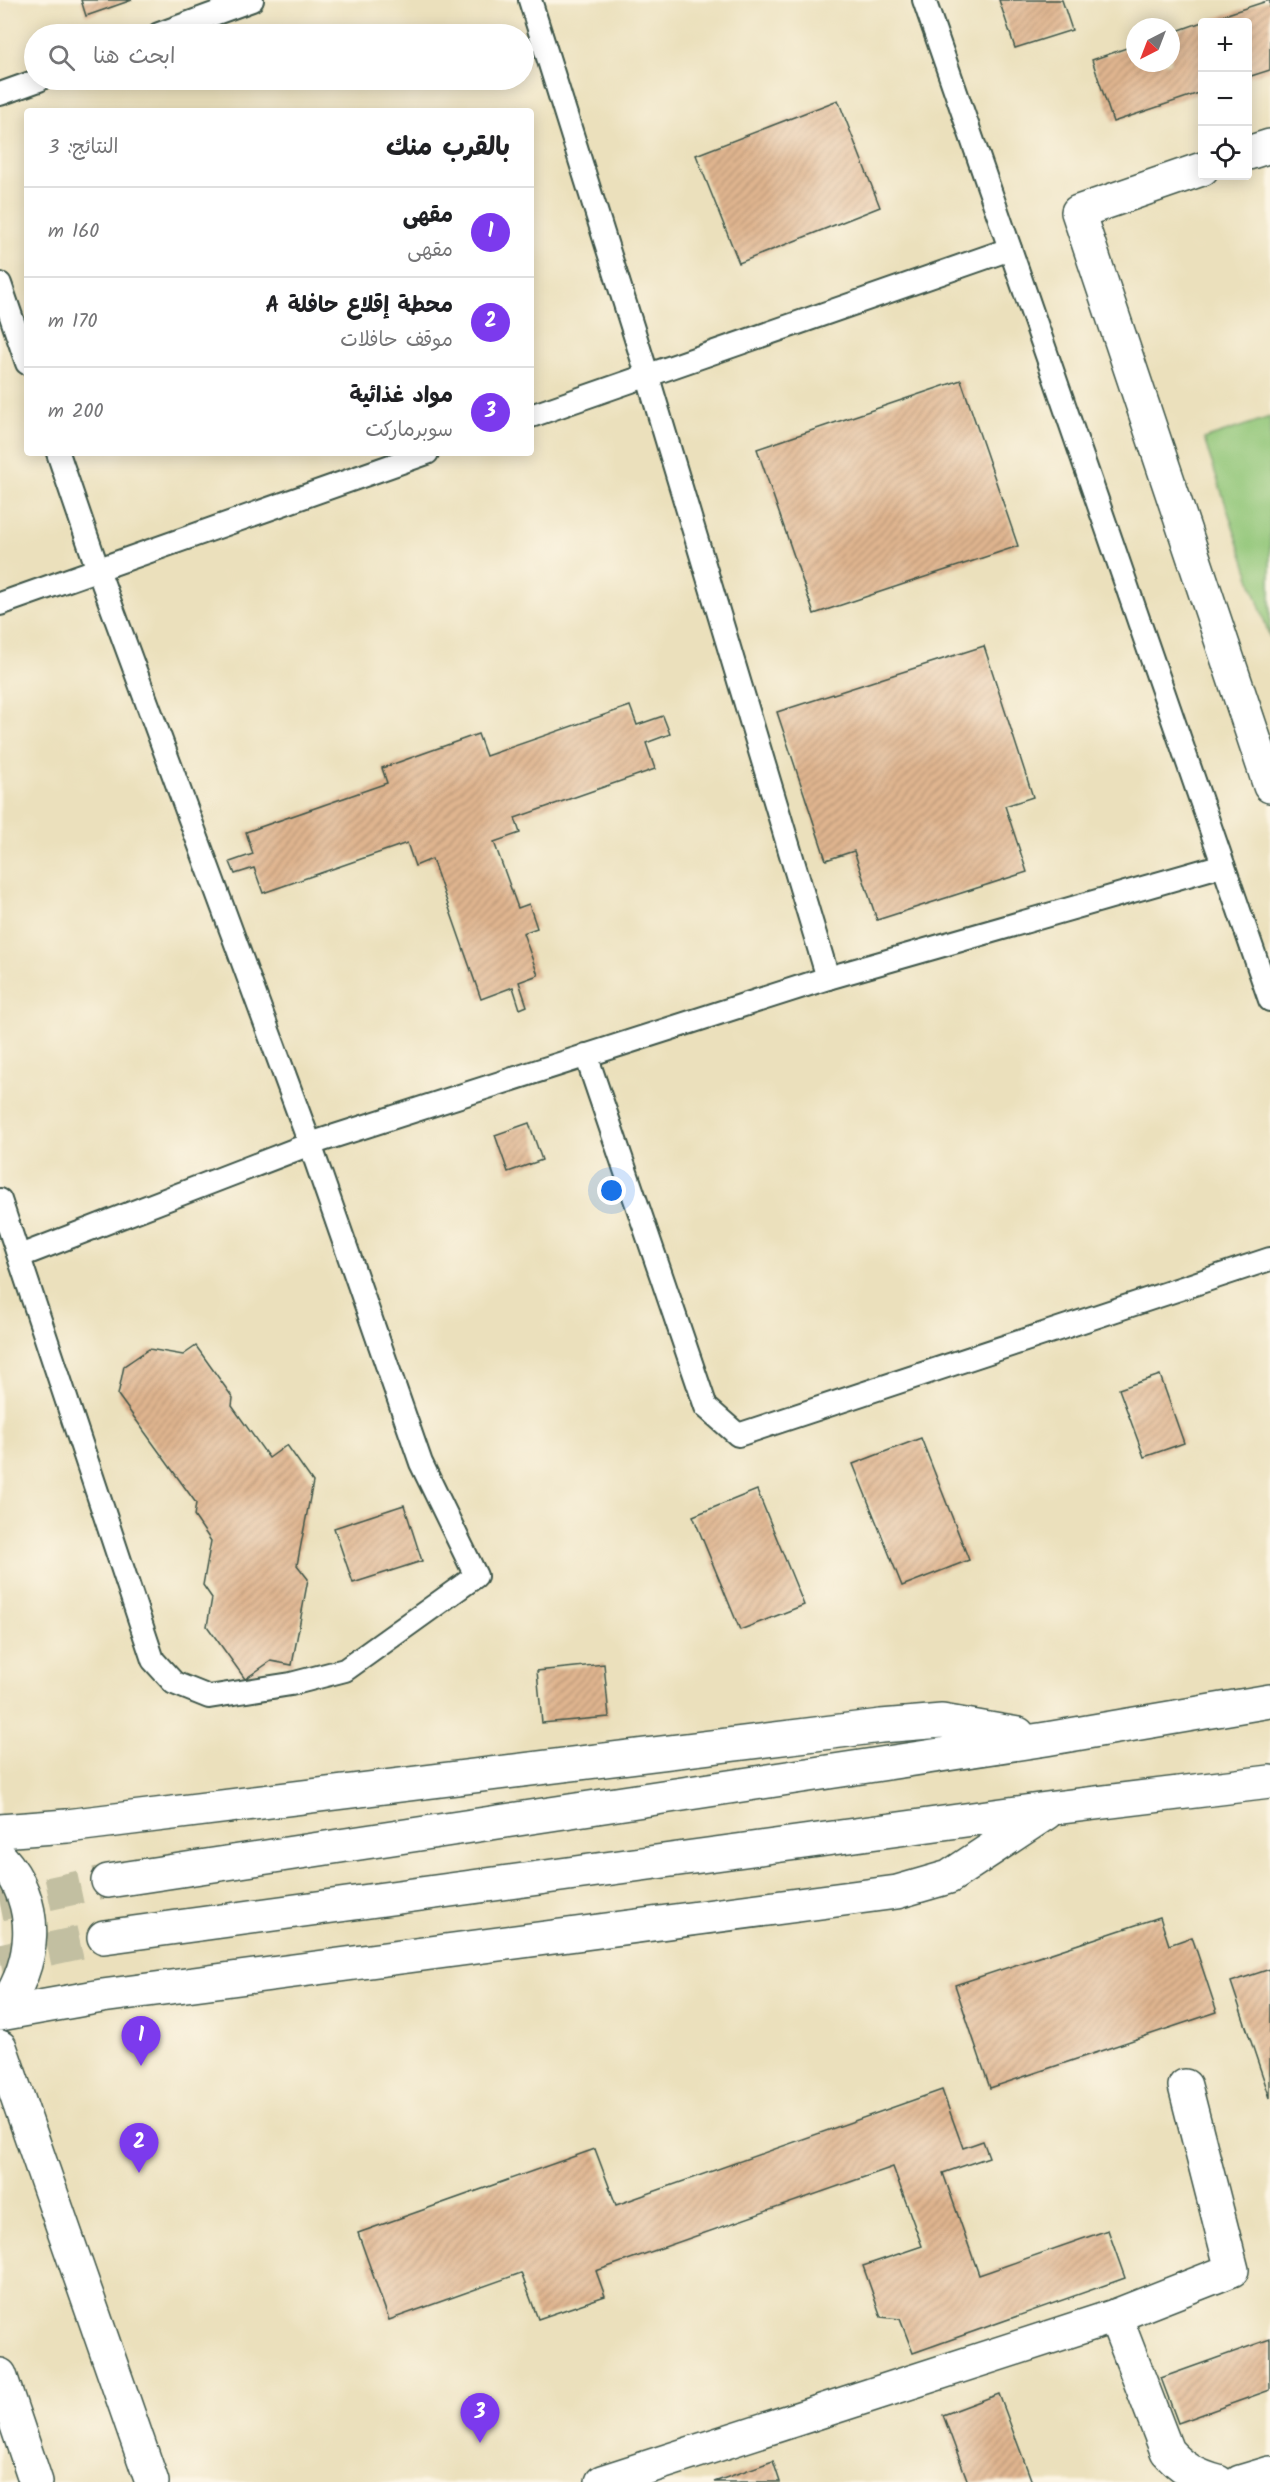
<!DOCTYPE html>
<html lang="ar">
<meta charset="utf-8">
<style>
body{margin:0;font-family:Kalam,"Playpen Sans Arabic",sans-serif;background:#f6f6f6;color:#202124;direction:rtl}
.controls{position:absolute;right:18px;top:18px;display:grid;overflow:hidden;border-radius:6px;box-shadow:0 3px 15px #0003}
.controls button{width:54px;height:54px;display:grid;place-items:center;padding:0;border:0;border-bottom:2px solid #e0e0e0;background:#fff;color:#202124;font:30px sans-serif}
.compass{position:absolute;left:1126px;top:18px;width:54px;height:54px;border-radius:50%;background:#fff;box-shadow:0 3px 15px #0003;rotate:222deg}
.you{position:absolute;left:612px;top:1191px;width:21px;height:21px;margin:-15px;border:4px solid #fff;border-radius:50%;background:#1a73e8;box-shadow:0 0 0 9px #1a73e833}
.badge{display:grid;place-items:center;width:39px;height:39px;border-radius:50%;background:#7c3aed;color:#fff;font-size:20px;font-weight:700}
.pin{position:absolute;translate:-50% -50px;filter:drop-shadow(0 2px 3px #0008)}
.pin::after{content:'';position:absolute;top:32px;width:21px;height:18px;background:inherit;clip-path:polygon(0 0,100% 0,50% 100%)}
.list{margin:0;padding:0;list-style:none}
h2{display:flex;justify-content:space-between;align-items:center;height:78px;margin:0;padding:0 24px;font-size:26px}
h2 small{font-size:20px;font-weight:400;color:#757577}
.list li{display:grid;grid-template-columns:39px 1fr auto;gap:18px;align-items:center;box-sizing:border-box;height:90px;padding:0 24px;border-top:2px solid #e0e0e0}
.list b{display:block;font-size:22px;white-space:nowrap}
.list p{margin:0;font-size:20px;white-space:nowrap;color:#757577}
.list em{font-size:20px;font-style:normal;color:#757577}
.icon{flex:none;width:33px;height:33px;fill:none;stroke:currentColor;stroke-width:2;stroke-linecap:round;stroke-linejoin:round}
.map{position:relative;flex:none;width:1270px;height:2482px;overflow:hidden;direction:ltr}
.search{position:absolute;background:#fff;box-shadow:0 3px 15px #0003;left:24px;top:24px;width:510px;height:66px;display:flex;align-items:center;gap:15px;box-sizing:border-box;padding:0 21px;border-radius:33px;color:#757577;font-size:22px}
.panel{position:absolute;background:#fff;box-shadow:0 3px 15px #0003;left:24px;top:108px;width:510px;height:348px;border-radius:6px;direction:rtl}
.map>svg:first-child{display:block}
</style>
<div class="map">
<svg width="1270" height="2482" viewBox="0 0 1270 2482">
<defs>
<pattern id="building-hatch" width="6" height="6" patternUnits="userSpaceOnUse" patternTransform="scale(1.5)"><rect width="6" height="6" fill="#e0b58f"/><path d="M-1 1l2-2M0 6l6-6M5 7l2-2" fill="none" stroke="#b59476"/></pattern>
</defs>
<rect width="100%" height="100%" fill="#fcf5e5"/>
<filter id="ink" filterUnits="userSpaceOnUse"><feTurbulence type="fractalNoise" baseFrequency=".0167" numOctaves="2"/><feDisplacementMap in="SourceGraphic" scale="12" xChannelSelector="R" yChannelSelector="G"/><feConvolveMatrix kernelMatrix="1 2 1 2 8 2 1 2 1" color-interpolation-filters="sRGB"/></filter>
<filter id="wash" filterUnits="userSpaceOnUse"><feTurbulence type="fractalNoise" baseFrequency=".008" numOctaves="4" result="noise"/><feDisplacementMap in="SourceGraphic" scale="24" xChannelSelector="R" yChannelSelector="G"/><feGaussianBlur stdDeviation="1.35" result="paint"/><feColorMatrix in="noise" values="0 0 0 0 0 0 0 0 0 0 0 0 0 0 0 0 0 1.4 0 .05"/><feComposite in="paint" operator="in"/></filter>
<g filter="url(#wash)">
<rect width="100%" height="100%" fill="#ebe0bc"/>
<path fill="#91c678" stroke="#588256" stroke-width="1.5" d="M 1270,417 L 1270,638 L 1204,439 Z"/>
<g id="blocks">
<g fill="url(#building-hatch)">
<path d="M 81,0 L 132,0 L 86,16 Z"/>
<path d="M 999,0 L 1062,0 L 1072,30 L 1015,48 Z"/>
<path d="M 1270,0 L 1270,70 L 1248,77 L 1248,22 L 1203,22 Z"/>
<path d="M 1202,22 L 1202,92 L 1113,122 L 1092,60 L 1135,45 L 1135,63 L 1171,63 L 1171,33 Z"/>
<path d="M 838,100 L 880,207 L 739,263 L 696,155 Z"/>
<path d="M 961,380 L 1018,546 L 814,614 L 757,449 Z"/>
<path d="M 984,646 L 1033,797 L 1005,806 L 1027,872 L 877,920 L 854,851 L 826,860 L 777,712 Z"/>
<path d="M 630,706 L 637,725 L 663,716 L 670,734 L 646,743 L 655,769 L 515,818 L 520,833 L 494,842 L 518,908 L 529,904 L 537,928 L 523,933 L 538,975 L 519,982 L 527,1006 L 520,1009 L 513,987 L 481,999 L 432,859 L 415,866 L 407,843 L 263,893 L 254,868 L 235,874 L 230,862 L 253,854 L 246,832 L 387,783 L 382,768 L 478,734 L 486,756 Z"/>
<path d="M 529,1123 L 542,1160 L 508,1172 L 495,1135 Z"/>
<path d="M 196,1346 L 233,1398 L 232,1406 L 269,1458 L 287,1445 L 313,1482 L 297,1565 L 308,1579 L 292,1665 L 271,1661 L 245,1679 L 207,1626 L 212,1598 L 203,1585 L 211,1541 L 194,1516 L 196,1503 L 118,1395 L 124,1366 L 149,1349 L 183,1355 Z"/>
<path d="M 1160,1375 L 1184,1443 L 1144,1457 L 1119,1389 Z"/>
<path d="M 921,1438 L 969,1560 L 902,1586 L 853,1464 Z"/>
<path d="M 757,1490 L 804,1605 L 740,1630 L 693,1516 Z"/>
<path d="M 404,1505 L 422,1561 L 353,1583 L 334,1528 Z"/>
<path d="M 604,1664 L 609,1717 L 542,1723 L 537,1671 Z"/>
<path d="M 1160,1917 L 1169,1945 L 1192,1937 L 1217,2012 L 990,2088 L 955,1985 Z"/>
<path d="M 1270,1969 L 1270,2098 L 1231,1982 Z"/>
<path d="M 942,2090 L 963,2148 L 983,2141 L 989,2157 L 943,2173 L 979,2275 L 1108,2230 L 1125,2278 L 913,2353 L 900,2319 L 881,2317 L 863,2266 L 922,2246 L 893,2167 L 596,2271 L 605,2296 L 538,2319 L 521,2273 L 389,2320 L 358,2233 L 595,2149 L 616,2205 Z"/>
<path d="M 1270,2339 L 1270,2390 L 1178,2423 L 1161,2378 Z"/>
<path d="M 999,2394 L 1032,2482 L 968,2482 L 943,2415 Z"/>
<path d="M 773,2461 L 780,2482 L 714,2482 Z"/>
</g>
</g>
</g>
<g filter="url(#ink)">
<use href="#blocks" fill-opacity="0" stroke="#3e5548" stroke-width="1.5"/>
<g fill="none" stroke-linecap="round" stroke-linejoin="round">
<g stroke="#c2bfa1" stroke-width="33" stroke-dasharray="33 16" stroke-linecap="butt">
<path d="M 0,1904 L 108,1881"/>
<path d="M 0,1960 L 104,1937"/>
</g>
<defs>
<g id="service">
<path d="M 530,0 L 647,374 L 828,978"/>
<path d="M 924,0 L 1270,1000"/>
<path d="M 159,34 L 252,0"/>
<path d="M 0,94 L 39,80"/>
<path d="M 0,284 L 27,363"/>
<path d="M 531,416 L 1010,249"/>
<path d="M 0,604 L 427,453"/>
<path d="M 586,1055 L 706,1407 L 738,1435 L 1270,1259"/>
<path d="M 0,1200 L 153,1660 L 174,1683 L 209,1697 L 291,1684 L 345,1670 L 476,1576 L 421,1463 L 310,1144 L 98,570 L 58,453"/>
<path d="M 20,1256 L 310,1144 L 828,978 L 1223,865"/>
</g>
<g id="minor">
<path d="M 1248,153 L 1270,146"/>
<path d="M 1202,169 L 1078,212 L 1270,786"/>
<path d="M 0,2047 L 152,2482"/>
<path d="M 1115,2316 L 1167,2451 C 1182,2468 1196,2476 1218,2482"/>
<path d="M 0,2375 L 36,2482"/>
<path d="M 602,2482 L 1115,2316 L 1232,2270 L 1185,2086"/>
<path d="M 1240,2482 L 1270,2473"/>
</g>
<g id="trunk">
<path d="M 0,1831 L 67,1826 L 881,1726 L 942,1721 L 1018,1734"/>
<path d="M 0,1857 C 43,1905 36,1965 0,2013"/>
<path d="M 108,1881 L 1046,1739 L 1270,1701"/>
<path d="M 104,1937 L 1054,1808 L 1270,1782"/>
<path d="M 0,2014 L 102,1996 L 897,1892 L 949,1877 L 1046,1813"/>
</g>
</defs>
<use href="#service" stroke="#3e5548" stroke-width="26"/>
<use href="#minor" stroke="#3e5548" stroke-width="36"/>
<use href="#trunk" stroke="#3e5548" stroke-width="36"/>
<use href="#service" stroke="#fff" stroke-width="22"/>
<use href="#minor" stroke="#fff" stroke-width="33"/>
<use href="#trunk" stroke="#fff" stroke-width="33"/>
</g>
</g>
</svg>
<div class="controls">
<button>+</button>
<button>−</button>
<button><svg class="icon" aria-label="locate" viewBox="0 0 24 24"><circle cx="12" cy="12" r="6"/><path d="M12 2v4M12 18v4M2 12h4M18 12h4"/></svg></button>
</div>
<svg class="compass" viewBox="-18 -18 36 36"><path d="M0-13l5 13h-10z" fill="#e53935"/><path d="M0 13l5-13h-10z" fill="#757577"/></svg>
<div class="you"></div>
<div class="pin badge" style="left:141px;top:2066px">1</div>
<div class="pin badge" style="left:139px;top:2173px">2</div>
<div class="pin badge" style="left:480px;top:2443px">3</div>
<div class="search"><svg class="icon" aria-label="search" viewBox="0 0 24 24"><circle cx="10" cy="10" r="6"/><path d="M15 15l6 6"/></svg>ابحث هنا</div>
<section class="panel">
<h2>بالقرب منك<small>النتائج: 3</small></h2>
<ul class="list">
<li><span class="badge">1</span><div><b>مقهى</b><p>مقهى</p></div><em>160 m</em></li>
<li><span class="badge">2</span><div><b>محطة إقلاع حافلة A</b><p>موقف حافلات</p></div><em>170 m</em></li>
<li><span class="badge">3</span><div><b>مواد غذائية</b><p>سوبرماركت</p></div><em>200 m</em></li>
</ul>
</section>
</div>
